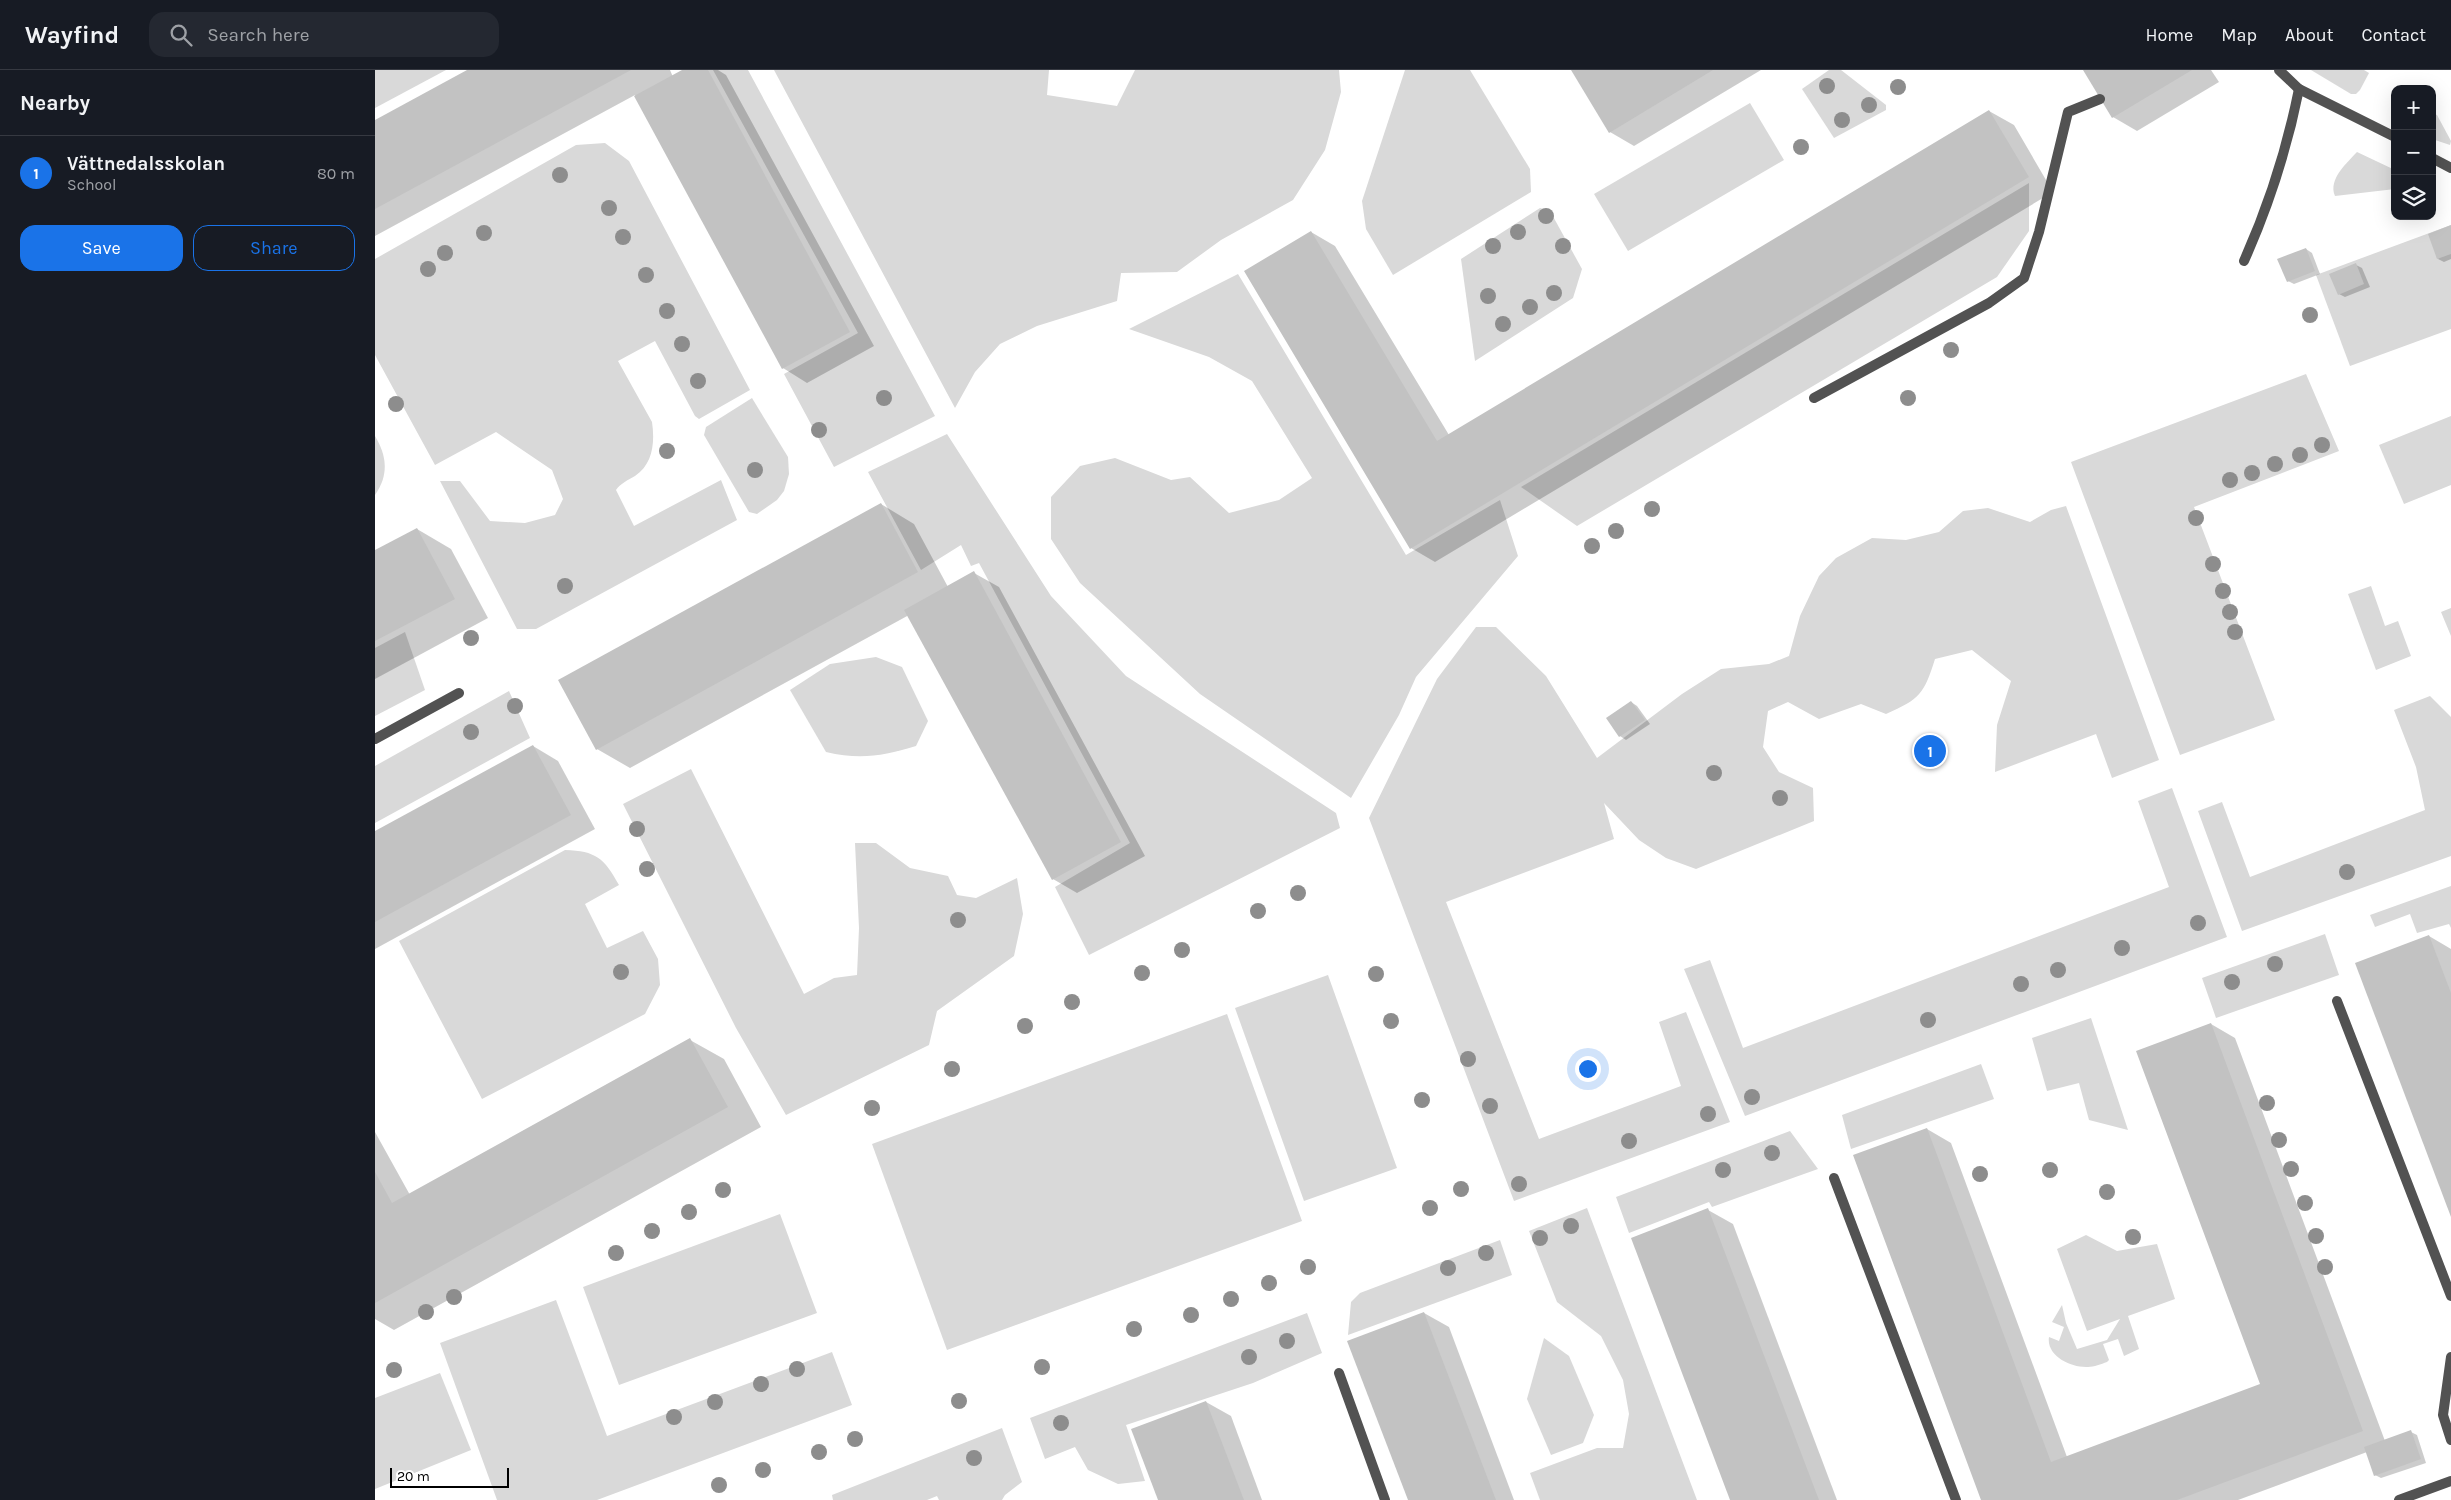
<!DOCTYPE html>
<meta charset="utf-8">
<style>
body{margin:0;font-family:Karla,sans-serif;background:#242831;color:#f1f3f6}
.controls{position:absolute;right:15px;top:15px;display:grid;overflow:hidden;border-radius:10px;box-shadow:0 5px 20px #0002}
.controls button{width:45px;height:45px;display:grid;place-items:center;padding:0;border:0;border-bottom:1px solid #363941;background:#171b24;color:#f1f3f6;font:25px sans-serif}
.scale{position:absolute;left:15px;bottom:12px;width:119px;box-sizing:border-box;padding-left:5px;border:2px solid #000;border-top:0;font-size:14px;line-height:18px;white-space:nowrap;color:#000;-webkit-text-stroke:4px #fff;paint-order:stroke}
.you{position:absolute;left:1212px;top:998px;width:18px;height:18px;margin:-12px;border:4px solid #fff;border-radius:50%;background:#1a73e8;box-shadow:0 0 0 8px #1a73e833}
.badge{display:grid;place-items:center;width:32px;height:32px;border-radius:50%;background:#1a73e8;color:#fff;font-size:16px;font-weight:700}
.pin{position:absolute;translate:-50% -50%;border:2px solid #fff;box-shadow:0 1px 5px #0006}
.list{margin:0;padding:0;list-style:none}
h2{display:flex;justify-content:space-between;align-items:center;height:65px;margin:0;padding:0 20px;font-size:21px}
h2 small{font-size:16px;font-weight:400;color:#9ea1a6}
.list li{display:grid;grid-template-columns:32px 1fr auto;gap:15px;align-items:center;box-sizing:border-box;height:75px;padding:0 20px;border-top:1px solid #363941}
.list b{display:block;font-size:19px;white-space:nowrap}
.list p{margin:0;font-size:16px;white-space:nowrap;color:#9ea1a6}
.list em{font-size:16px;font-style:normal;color:#9ea1a6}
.actions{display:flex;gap:10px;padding:15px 20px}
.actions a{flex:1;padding:11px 0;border:1px solid #1a73e8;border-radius:15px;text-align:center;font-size:18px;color:#1a73e8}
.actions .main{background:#1a73e8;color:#fff}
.icon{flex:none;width:28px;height:28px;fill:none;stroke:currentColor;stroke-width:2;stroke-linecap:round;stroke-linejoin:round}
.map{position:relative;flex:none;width:2076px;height:1430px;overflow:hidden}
header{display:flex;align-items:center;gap:30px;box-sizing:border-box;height:70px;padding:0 25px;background:#171b24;border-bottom:1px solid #363941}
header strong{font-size:24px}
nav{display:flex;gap:28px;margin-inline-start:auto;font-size:18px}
.search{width:350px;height:45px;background:#242831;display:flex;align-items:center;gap:12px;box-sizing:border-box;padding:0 18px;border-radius:15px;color:#9ea1a6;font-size:19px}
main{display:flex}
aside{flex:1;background:#171b24}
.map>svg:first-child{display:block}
</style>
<header>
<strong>Wayfind</strong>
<div class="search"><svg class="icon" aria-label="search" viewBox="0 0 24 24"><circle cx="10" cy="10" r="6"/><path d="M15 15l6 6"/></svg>Search here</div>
<nav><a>Home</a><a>Map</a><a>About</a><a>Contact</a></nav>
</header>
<main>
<aside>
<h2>Nearby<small></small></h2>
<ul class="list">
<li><span class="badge">1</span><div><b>Vättnedalsskolan</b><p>School</p></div><em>80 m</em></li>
</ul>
<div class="actions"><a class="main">Save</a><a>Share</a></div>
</aside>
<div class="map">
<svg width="2076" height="1430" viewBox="0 0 2076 1430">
<rect width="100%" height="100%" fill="#fff"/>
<g fill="#d9d9d9">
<path d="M 0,0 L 71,0 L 0,38 Z"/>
<path d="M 338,0 L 373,0 L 560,346 L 459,397 L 409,304 L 483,263 Z"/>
<path d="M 399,0 L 674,0 L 672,25 L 742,36 L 760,0 L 964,0 L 966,22 L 950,80 L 918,130 L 846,170 L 802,202 L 746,203 L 742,231 L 662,256 L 625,274 L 600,302 L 580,338 Z"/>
<path d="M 1030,0 L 1095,0 L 1155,99 L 1156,122 L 1018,205 L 991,159 L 987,131 Z"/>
<path d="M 1454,0 L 1466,0 L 1511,35 L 1511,40 L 1459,68 L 1427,19 Z"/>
<path d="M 1936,0 L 1989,0 L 1994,3 L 1985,20 L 1981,24 L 1976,24 Z"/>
<path d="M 1375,33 L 1409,90 L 1253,181 L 1219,124 Z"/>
<path d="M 2057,43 L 2062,45 L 2076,71 L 2075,75 L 2057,69 Z"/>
<path d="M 230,73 L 254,91 L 375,320 L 324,349 L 320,346 L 280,271 L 243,291 L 277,352 C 280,372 278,394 260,406 C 253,410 245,414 241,420 L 259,456 L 346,410 L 362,450 L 161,559 L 142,559 L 65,411 L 85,411 L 115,451 L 150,453 L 180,445 L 188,429 L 177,400 L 121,362 L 60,395 L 0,285 L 0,189 L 201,75 Z"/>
<path d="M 1982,82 L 2020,100 L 2020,119 L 1960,126 C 1953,109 1972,93 1982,82 Z"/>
<path d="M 1654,113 L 1654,161 L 1622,207 L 1202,456 L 1146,417 Z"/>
<path d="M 1165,138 L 1175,141 L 1207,199 L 1198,228 L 1100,291 L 1086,189 Z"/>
<path d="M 2076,155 L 2076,259 L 1975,296 L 1941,205 Z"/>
<path d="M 863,204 L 1031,485 L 1125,430 L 1143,486 L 1041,607 L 1024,645 L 976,728 L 825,624 L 705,513 L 676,469 L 676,427 L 705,396 L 740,388 L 796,410 L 815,407 L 854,443 L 904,430 L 937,408 L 877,311 L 834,287 L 754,259 Z"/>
<path d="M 1931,304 L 1964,381 L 1819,437 L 1900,650 L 1805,685 L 1696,392 Z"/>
<path d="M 377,328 L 413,387 L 414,404 L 409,421 L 402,430 L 382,444 L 374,442 L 329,365 L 331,357 Z"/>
<path d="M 2076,346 L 2076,415 L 2029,434 L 2004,375 Z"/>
<path d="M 572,364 L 676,526 L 751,606 L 961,743 L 965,758 L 714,885 L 680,817 L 755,773 L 604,493 L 596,496 L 586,475 L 546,500 L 493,402 Z"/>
<path d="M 0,366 C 12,386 14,405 0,425 Z"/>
<path d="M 1691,436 L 1784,690 L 1737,708 L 1721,664 L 1620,702 L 1622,655 L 1636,611 L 1597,580 L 1560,589 C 1549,624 1545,629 1511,644 L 1486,634 L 1444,649 L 1413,632 L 1393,641 L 1388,677 L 1404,702 L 1438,718 L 1439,751 L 1321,799 L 1291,788 L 1264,770 L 1229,733 L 1239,769 L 1071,832 L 1164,1069 L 1306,1016 L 1284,952 L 1311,942 L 1355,1052 L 1139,1131 L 994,748 L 1062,609 L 1101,557 L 1121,557 L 1171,606 L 1222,688 L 1307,624 L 1346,599 L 1394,594 L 1414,586 L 1425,546 L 1444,506 L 1461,488 L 1497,468 L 1531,470 L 1564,462 L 1588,441 L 1613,438 L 1655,452 L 1676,440 Z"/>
<path d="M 1996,516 L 2010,556 L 2023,551 L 2036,586 L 2001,600 L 1973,524 Z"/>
<path d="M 2076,538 L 2076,566 L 2066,542 Z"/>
<path d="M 30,562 L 50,620 L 0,646 L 0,578 Z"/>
<path d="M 501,587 L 527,597 L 553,651 L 541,676 C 508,686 485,690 451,682 L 415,620 L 455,594 Z"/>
<path d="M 134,621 L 155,668 L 0,753 L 0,696 Z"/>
<path d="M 2055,626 L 2076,647 L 2076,786 L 1867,861 L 1823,741 L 1847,732 L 1875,807 L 2050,740 L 2041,697 L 2019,640 Z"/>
<path d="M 316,699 L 429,924 L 459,908 L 482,905 L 484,858 L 480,773 L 501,773 L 535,798 L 573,806 L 582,825 L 601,828 L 642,808 L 648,844 L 639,886 L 562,941 L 554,975 L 411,1045 L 361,958 L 248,734 Z"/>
<path d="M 1797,718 L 1852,867 L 1370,1046 L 1309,899 L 1335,890 L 1368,978 L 1794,817 L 1763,731 Z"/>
<path d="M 190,780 C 221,781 229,788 244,815 L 210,834 L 232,878 L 268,861 L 283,889 L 285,915 L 270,944 L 107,1029 L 24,871 Z"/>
<path d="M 2076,816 L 2076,858 L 2074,854 L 2042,863 L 2035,844 L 2000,857 L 1995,845 Z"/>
<path d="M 1950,864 L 1964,905 L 1841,948 L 1827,908 Z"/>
<path d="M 953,905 L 1022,1098 L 929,1131 L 860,938 Z"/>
<path d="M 852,944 L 927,1151 L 572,1280 L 497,1074 Z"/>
<path d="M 1716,948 L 1753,1060 L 1714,1050 L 1704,1013 L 1672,1021 L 1657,968 Z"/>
<path d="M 1606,994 L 1619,1029 L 1476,1079 L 1467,1045 Z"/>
<path d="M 1415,1061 L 1443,1099 L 1337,1137 L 1334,1132 L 1254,1163 L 1241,1127 Z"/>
<path d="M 1212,1138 L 1322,1430 L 1165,1430 L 1155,1403 L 1222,1378 L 1248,1378 L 1254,1344 L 1248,1310 L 1226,1266 L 1182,1232 L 1154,1161 Z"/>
<path d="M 405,1144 L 442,1243 L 244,1315 L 208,1217 Z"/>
<path d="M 1711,1165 L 1742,1181 L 1782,1174 L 1800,1229 L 1753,1246 L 1764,1279 L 1749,1286 L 1743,1269 L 1728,1274 L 1734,1290 L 1732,1292 C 1726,1294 1719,1297 1713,1297 C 1696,1298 1671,1286 1674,1267 L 1684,1271 L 1689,1257 L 1677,1252 L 1687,1235 L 1691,1253 L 1702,1279 L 1732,1270 L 1745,1249 L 1712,1261 L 1682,1179 Z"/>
<path d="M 1125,1170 L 1137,1205 L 973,1265 L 976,1232 L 985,1223 Z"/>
<path d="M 181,1230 L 232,1366 L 457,1282 L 477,1335 L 222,1430 L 122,1430 L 65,1273 Z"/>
<path d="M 932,1243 L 947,1283 L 878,1313 L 751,1355 L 770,1411 L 743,1414 L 713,1400 L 700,1377 L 670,1389 L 655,1348 Z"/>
<path d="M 1169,1268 L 1194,1286 L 1219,1345 L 1208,1373 L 1176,1385 L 1152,1329 Z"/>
<path d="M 65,1303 L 96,1380 L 0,1419 L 0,1328 Z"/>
<path d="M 627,1358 L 647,1412 L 630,1425 L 627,1430 L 564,1430 L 562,1426 L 552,1430 L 458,1430 L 457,1425 Z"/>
</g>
<g fill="#0003">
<path d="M 95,0 L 295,0 L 298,7 L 310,0 L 343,0 L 351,5 L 499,276 L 432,313 L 408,298 L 260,25 L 0,166 L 0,51 Z"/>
<path d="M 1197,0 L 1386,0 L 1259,76 L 1235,62 Z"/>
<path d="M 1709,0 L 1836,0 L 1844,12 L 1762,61 L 1738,47 Z"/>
<path d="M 1614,41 L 1639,55 L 1678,122 L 1060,492 L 1036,478 L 936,162 L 960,176 L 1074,365 Z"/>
<path d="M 2076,157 L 2076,189 L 2069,192 L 2063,189 Z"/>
<path d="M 1931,179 L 1937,183 L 1945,204 L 1919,214 L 1913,211 Z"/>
<path d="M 1981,195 L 1987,198 L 1995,217 L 1970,227 L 1964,224 Z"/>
<path d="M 506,434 L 539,454 L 573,517 L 599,503 L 624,517 L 770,786 L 702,823 L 678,809 L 534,545 L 255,698 L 222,679 Z"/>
<path d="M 42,459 L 76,479 L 113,548 L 0,609 L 0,482 Z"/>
<path d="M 1256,632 L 1262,636 L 1275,654 L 1251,670 L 1245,666 L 1233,648 Z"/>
<path d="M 158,676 L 183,691 L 220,759 L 0,879 L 0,762 Z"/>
<path d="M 2054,866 L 2076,879 L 2076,1144 Z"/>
<path d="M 1836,954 L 1860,968 L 2010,1371 L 2036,1362 L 2042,1365 L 2051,1393 L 2006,1408 L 2000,1405 L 1992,1382 L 1863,1430 L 1608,1430 L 1552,1059 L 1576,1073 L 1692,1387 L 1886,1315 Z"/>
<path d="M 315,970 L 349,989 L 386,1057 L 19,1260 L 0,1249 L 0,1062 L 35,1125 Z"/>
<path d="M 1333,1140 L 1358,1154 L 1462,1430 L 1356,1430 Z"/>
<path d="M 1049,1243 L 1074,1257 L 1139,1430 L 1034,1430 Z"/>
<path d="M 831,1332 L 856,1346 L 887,1430 L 784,1430 Z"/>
</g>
<g fill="#c2c2c2">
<path d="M 92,0 L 256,0 L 0,139 L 0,50 Z"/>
<path d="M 307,0 L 333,0 L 475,262 L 407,299 L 259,26 Z"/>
<path d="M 1196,0 L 1338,0 L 1234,63 Z"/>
<path d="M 1708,0 L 1817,0 L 1737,48 Z"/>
<path d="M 1614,40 L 1654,107 L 1035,479 L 869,201 L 936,161 L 1062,371 Z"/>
<path d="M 2076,155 L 2076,184 L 2062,189 L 2053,164 Z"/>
<path d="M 1931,178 L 1940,201 L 1912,212 L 1902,189 Z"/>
<path d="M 1981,193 L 1989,214 L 1963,225 L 1954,204 Z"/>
<path d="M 506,433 L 543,502 L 221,680 L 183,610 Z"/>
<path d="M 42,458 L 80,529 L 0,571 L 0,480 Z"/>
<path d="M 599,501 L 746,772 L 677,810 L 529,540 Z"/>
<path d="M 1256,631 L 1270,650 L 1244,667 L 1231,648 Z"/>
<path d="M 158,675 L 196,745 L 0,852 L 0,761 Z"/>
<path d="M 2054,865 L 2076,923 L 2076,1147 L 1980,893 Z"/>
<path d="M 1836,953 L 1988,1361 L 1802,1430 L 1606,1430 L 1478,1085 L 1552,1058 L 1676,1392 L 1885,1314 L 1761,981 Z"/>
<path d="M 315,968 L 353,1037 L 0,1233 L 0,1102 L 17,1133 Z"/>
<path d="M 1333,1138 L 1444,1430 L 1355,1430 L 1256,1168 Z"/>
<path d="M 1049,1242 L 1121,1430 L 1033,1430 L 972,1271 Z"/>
<path d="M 831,1331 L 869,1430 L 783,1430 L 756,1359 Z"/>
<path d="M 2036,1360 L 2046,1389 L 1999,1406 L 1989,1377 Z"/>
</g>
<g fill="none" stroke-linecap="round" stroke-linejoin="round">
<g stroke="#525252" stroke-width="10">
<path d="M 1904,0 L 1924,19 L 2020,67"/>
<path d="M 2057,88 L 2076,98"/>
<path d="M 1869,191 C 1894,135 1912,79 1924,19"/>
<path d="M 1439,328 L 1614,233 L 1649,208 L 1664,162 L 1693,42 L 1725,29"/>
<path d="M 1962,931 L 2076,1226"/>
<path d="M 1459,1108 L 1581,1430"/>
<path d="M 2076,1287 L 2068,1345 L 2076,1370"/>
<path d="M 964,1303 L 1010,1430"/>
<path d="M 2024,1430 L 2076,1411"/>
</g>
<path stroke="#525252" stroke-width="10" d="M 0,669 L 84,623"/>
</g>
<g fill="#8d8d8d">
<circle cx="1452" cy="16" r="8"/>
<circle cx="1523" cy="17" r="8"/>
<circle cx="1494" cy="35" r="8"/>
<circle cx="1467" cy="50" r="8"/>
<circle cx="1426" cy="77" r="8"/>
<circle cx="185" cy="105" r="8"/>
<circle cx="234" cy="138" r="8"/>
<circle cx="1171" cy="146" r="8"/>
<circle cx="1143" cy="162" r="8"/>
<circle cx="109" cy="163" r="8"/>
<circle cx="248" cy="167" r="8"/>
<circle cx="1118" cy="176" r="8"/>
<circle cx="1188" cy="176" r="8"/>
<circle cx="70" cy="183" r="8"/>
<circle cx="53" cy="199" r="8"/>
<circle cx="271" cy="205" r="8"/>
<circle cx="1179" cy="223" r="8"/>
<circle cx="1113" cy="226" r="8"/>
<circle cx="1155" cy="237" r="8"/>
<circle cx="292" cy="241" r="8"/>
<circle cx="1935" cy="245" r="8"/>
<circle cx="1128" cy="254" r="8"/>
<circle cx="307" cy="274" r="8"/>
<circle cx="1576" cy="280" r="8"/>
<circle cx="323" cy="311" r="8"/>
<circle cx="509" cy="328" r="8"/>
<circle cx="1533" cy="328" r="8"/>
<circle cx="21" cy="334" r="8"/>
<circle cx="444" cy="360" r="8"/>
<circle cx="1947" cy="375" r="8"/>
<circle cx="292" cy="381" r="8"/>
<circle cx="1925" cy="385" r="8"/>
<circle cx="1900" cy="394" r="8"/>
<circle cx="380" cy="400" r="8"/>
<circle cx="1877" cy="403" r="8"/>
<circle cx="1855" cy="410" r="8"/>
<circle cx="1277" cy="439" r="8"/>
<circle cx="1821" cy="448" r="8"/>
<circle cx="1241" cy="461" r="8"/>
<circle cx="1217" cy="476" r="8"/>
<circle cx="1838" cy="494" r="8"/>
<circle cx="190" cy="516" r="8"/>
<circle cx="1848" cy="521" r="8"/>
<circle cx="1855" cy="542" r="8"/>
<circle cx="1860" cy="562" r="8"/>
<circle cx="96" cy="568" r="8"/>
<circle cx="140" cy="636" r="8"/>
<circle cx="96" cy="662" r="8"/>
<circle cx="1339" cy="703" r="8"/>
<circle cx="1405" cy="728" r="8"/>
<circle cx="262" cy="759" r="8"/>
<circle cx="272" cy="799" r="8"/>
<circle cx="1972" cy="802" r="8"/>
<circle cx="923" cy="823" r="8"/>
<circle cx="883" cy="841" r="8"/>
<circle cx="583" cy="850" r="8"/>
<circle cx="1823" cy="853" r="8"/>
<circle cx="1747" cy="878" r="8"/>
<circle cx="807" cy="880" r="8"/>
<circle cx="1900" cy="894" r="8"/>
<circle cx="1683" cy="900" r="8"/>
<circle cx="246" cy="902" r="8"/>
<circle cx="767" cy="903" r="8"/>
<circle cx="1001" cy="904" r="8"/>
<circle cx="1857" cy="912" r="8"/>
<circle cx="1646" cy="914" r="8"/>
<circle cx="697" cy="932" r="8"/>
<circle cx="1553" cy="950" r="8"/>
<circle cx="1016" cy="951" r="8"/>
<circle cx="650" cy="956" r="8"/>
<circle cx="1093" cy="989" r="8"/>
<circle cx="577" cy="999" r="8"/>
<circle cx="1377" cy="1027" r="8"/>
<circle cx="1047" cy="1030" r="8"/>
<circle cx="1892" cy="1033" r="8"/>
<circle cx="1115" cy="1036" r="8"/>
<circle cx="497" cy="1038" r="8"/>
<circle cx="1333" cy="1044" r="8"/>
<circle cx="1904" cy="1070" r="8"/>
<circle cx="1254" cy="1071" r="8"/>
<circle cx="1397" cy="1083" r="8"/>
<circle cx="1916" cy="1099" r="8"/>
<circle cx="1348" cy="1100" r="8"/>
<circle cx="1675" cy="1100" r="8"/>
<circle cx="1605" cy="1104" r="8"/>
<circle cx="1144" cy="1114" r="8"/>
<circle cx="1086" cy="1119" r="8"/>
<circle cx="348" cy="1120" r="8"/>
<circle cx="1732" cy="1122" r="8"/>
<circle cx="1930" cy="1133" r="8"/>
<circle cx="1055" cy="1138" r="8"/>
<circle cx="314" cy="1142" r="8"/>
<circle cx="1196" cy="1156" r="8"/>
<circle cx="277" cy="1161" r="8"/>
<circle cx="1941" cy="1166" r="8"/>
<circle cx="1758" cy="1167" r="8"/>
<circle cx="1165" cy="1168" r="8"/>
<circle cx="241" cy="1183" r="8"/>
<circle cx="1111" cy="1183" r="8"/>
<circle cx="933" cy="1197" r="8"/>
<circle cx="1950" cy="1197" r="8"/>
<circle cx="1073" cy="1198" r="8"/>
<circle cx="894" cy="1213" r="8"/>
<circle cx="79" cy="1227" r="8"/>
<circle cx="856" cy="1229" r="8"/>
<circle cx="51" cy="1242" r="8"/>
<circle cx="816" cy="1245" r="8"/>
<circle cx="759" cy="1259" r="8"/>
<circle cx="912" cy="1271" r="8"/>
<circle cx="874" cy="1287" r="8"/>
<circle cx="667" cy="1297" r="8"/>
<circle cx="422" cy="1299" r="8"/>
<circle cx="19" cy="1300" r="8"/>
<circle cx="386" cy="1314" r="8"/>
<circle cx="584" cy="1331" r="8"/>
<circle cx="340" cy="1332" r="8"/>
<circle cx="299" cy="1347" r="8"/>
<circle cx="686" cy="1353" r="8"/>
<circle cx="480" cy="1369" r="8"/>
<circle cx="444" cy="1382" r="8"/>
<circle cx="599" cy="1388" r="8"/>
<circle cx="388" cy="1400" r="8"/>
<circle cx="344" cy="1415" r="8"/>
</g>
</svg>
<div class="controls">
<button>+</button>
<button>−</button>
<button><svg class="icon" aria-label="layers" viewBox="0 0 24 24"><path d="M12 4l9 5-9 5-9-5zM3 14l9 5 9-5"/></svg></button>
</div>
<div class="scale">20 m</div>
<div class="you"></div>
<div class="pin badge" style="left:1555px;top:681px">1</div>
</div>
</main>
